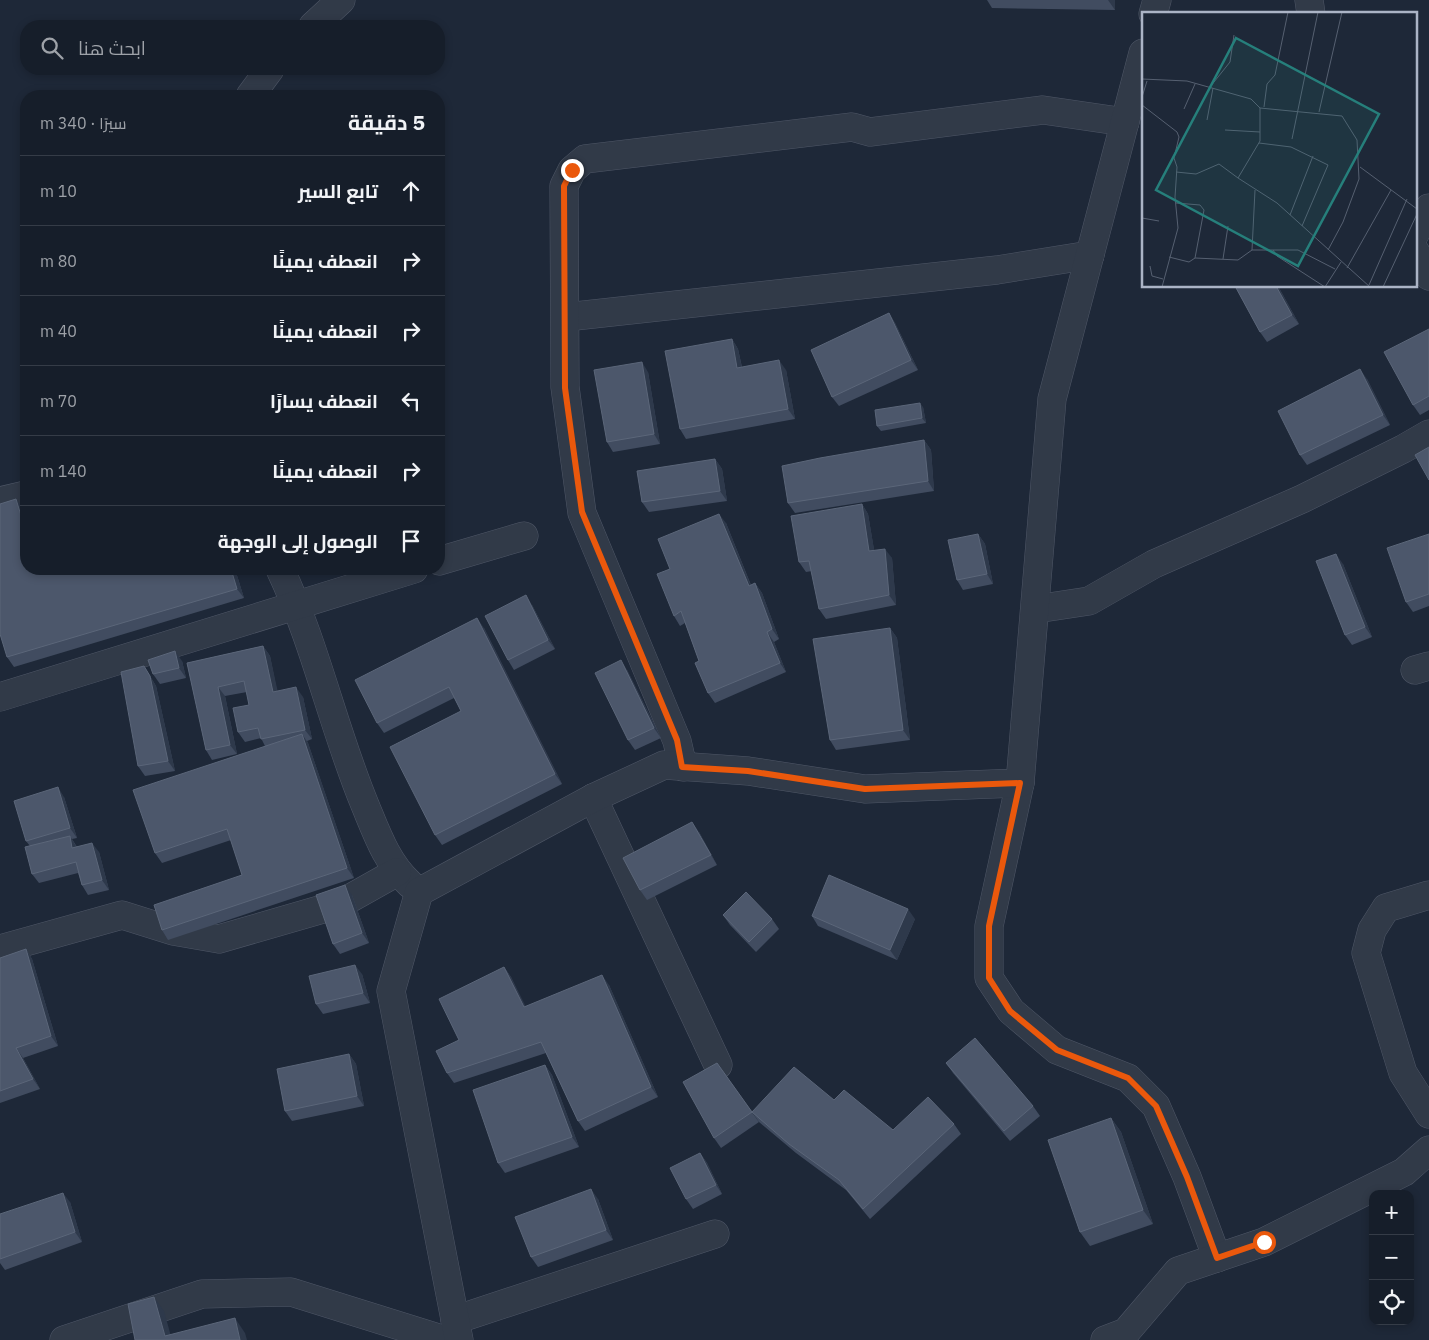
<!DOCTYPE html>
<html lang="ar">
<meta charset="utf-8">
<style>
body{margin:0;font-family:"IBM Plex Sans",Cairo,sans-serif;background:#1f2732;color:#f1f3f6;direction:rtl}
.controls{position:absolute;right:15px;bottom:15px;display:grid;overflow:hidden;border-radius:10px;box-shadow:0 2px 8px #0003}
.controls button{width:45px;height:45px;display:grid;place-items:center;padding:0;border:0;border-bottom:1px solid #353c47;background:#161e2a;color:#f1f3f6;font:25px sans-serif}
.stop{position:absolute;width:15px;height:15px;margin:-11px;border:4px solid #ea580c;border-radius:50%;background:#fff}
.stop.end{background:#ea580c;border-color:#fff;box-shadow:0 1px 5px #0008}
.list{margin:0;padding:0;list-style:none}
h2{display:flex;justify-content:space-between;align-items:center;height:65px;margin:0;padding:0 20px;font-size:21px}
h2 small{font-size:16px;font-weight:400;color:#9ea2a8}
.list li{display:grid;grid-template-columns:32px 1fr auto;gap:15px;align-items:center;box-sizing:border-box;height:70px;padding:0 20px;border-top:1px solid #353c47}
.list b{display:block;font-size:19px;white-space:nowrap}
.list em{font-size:16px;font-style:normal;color:#9ea2a8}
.icon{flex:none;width:28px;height:28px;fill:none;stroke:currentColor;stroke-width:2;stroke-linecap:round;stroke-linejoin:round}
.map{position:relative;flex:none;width:1429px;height:1340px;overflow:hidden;direction:ltr}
.search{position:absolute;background:#161e2a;box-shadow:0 2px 8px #0003;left:20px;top:20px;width:425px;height:55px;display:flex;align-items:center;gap:12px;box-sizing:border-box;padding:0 18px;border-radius:20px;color:#9ea2a8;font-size:19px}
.panel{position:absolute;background:#161e2a;box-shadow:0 2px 8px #0003;left:20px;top:90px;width:425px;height:485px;border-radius:20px;direction:rtl}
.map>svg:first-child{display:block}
</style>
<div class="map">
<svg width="1429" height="1340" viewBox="0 0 1429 1340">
<rect width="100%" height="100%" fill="#1e2838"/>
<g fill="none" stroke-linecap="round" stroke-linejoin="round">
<defs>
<g id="street">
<path d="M 1309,0 L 1311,14"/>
<path d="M 1153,14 L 1157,0"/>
<path d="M 313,26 L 341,0"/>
<path d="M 250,96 L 270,69"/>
<path d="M 1415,234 L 1429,208"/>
<path d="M 1415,251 L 1429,276"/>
<path d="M 566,317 L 997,270 L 1090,255"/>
<path d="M 0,501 L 26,495"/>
<path d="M 439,561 L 524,536"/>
<path d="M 280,569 C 316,645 333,728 365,805 C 377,834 387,863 410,884"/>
<path d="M 1036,609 L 1089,601 L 1154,564 L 1302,499 L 1403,449 L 1429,434"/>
<path d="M 1415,670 L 1429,666"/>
<path d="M 0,697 L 414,569"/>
<path d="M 683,767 L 677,741 L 582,513 L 565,387 L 564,186 L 572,170 L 585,159 L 852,127 L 870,132 L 1043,110 L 1125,122"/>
<path d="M 1020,783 L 989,926 L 989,978 L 1011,1011 L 1057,1050 L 1128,1078 L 1156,1106 L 1187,1177 L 1217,1258"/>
<path d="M 593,798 L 718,1065"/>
<path d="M 1429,895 L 1386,908 L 1372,930 L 1366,953 L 1403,1073 L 1429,1114"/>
<path d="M 0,949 L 122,915 L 173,931 L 219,939 L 340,904 L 397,872"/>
<path d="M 455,1320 L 715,1234"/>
<path d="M 64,1340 L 202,1294 L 291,1292 L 445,1340"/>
<path d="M 459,1340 L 391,991 L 419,892 L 593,798 L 664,765 L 748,771 L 865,789 L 1020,783 L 1052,399 L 1143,53"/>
<path d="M 1105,1340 L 1126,1332 L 1178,1271 L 1264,1242 L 1404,1172 L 1429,1150"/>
</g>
</defs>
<use href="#street" stroke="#4f5767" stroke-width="29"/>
<use href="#street" stroke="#313a48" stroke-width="28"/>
</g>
<g fill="#414c60">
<path d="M 987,0 L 1115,0 L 1115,10 L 992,8 Z"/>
<path d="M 1235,286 L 1278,286 L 1299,324 L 1267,342 L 1260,332 Z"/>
<path d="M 889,313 L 895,323 L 918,370 L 839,406 L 832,397 Z"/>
<path d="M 1429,329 L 1429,410 L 1420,415 L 1413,405 Z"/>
<path d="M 732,339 L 738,349 L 742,367 L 786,370 L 795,419 L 686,439 L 680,429 Z"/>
<path d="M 648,372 L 660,444 L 613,452 L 607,442 Z"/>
<path d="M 1367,379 L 1390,425 L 1307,465 L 1300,455 Z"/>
<path d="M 923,407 L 926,423 L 881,431 L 877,426 Z"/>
<path d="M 924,440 L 931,450 L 934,491 L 795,513 L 788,503 Z"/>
<path d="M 715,459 L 722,469 L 727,501 L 649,512 L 642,502 Z"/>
<path d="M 862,504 L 868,514 L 874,550 L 892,558 L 896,605 L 826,619 L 819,609 L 812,571 L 806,572 L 799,562 Z"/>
<path d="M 23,508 L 41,569 L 235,569 L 244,598 L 14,667 L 7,657 Z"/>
<path d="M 726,523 L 751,585 L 755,583 L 762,593 L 779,639 L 774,642 L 786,672 L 715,703 L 708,693 L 699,661 L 685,623 L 680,626 L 674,616 L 670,569 Z"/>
<path d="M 978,534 L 985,544 L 993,584 L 963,590 L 957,580 Z"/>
<path d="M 1429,534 L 1429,606 L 1413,612 L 1406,602 Z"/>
<path d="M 1343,564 L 1372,637 L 1352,645 L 1345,635 Z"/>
<path d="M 532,605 L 555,649 L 514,670 L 508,660 Z"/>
<path d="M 484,628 L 562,784 L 442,845 L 435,835 L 461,711 L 454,698 L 384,733 L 377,723 Z"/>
<path d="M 890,628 L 897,638 L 910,740 L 836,750 L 830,740 Z"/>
<path d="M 263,646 L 270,656 L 277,691 L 303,697 L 312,739 L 307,741 L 308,743 L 354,878 L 168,940 L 162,930 L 242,875 L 231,840 L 162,863 L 155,853 L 265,746 L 261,738 L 245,742 L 238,732 L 249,705 L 247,692 L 225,696 L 237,754 L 212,760 L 206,750 L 187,663 Z"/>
<path d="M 182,661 L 186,678 L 160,684 L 153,674 Z"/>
<path d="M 144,666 L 156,686 L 175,771 L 145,776 L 138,766 Z"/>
<path d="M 627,670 L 661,738 L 635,750 L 628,740 Z"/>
<path d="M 64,797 L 77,838 L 72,839 L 77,847 L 99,852 L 109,890 L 88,895 L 82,885 L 78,873 L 39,883 L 32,874 L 30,846 L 26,841 Z"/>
<path d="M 699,832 L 717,865 L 647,900 L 640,890 Z"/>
<path d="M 352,895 L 369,943 L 340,954 L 333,944 Z"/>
<path d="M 723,915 L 772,919 L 779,929 L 756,952 L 730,925 Z"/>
<path d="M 812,916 L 915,919 L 897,960 L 818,926 Z"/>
<path d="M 26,949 L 32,959 L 58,1046 L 23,1058 L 40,1089 L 0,1103 L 0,958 Z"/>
<path d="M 504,967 L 511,977 L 525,1007 L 609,985 L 658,1097 L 585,1131 L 578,1121 L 546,1053 L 454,1083 L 447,1073 L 459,1040 Z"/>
<path d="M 362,974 L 370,1003 L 323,1014 L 316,1004 Z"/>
<path d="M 349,1054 L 356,1064 L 364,1106 L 292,1121 L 285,1111 Z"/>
<path d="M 717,1063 L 759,1122 L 721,1148 L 714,1138 Z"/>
<path d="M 946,1063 L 1033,1106 L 1040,1116 L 1010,1141 L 953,1073 Z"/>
<path d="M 545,1065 L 552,1075 L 579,1147 L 505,1173 L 498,1163 Z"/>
<path d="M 834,1100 L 893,1130 L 954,1124 L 961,1134 L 870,1219 L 846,1190 L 796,1153 L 759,1122 L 752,1112 Z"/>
<path d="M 1111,1118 L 1121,1132 L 1153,1224 L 1090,1246 L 1080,1232 Z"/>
<path d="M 700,1153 L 707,1163 L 722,1194 L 693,1209 L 686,1199 Z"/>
<path d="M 598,1199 L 613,1240 L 538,1267 L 531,1257 Z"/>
<path d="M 70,1202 L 82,1242 L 5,1270 L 0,1263 L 0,1214 Z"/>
</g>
<g fill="#2e394b">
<path d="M 1108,0 L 1115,0 L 1115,10 Z"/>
<path d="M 1276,286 L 1278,286 L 1299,324 L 1292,315 Z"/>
<path d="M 889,313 L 895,323 L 918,370 L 911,360 Z"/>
<path d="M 732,339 L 738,349 L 744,378 L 737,368 Z"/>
<path d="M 779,360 L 786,370 L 795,419 L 788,409 Z"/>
<path d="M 642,362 L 648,372 L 660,444 L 654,434 Z"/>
<path d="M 1360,369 L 1367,379 L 1390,425 L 1383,415 Z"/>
<path d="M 920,403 L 923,407 L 926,423 L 922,418 Z"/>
<path d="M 924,440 L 931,450 L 934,491 L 928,481 Z"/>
<path d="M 715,459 L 722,469 L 727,501 L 720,491 Z"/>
<path d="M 16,499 L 23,508 L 26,519 L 26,532 Z"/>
<path d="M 862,504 L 868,514 L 876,561 L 869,551 Z"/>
<path d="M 719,514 L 726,523 L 755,596 L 749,586 Z"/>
<path d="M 978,534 L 985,544 L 993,584 L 987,574 Z"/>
<path d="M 885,549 L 892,558 L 896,605 L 889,595 Z"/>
<path d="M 1336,554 L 1343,564 L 1372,637 L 1365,627 Z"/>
<path d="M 231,569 L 235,569 L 244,598 L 237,589 Z"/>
<path d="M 755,583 L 762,593 L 779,639 L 772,629 Z"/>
<path d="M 526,595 L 532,605 L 555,649 L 548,640 Z"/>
<path d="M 477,618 L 484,628 L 562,784 L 555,774 Z"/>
<path d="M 890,628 L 897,638 L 910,740 L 903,730 Z"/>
<path d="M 767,632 L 774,642 L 786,672 L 780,663 Z"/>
<path d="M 263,646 L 270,656 L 280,702 L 273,692 Z"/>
<path d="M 175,651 L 182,661 L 186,678 L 179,668 Z"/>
<path d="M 621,660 L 627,670 L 661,738 L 654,728 Z"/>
<path d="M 144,666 L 156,686 L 175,771 L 168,761 Z"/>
<path d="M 218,687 L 225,696 L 237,754 L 230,745 Z"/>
<path d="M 296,687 L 303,697 L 312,739 L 305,730 Z"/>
<path d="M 302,734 L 308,743 L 354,878 L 347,868 Z"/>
<path d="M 58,787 L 64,797 L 77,838 L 70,828 Z"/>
<path d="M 692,822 L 699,832 L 717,865 L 711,855 Z"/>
<path d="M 70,836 L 76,846 L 79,858 L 72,848 Z"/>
<path d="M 92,843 L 99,852 L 109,890 L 102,880 Z"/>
<path d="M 345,885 L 352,895 L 369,943 L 362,933 Z"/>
<path d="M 908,909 L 915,919 L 897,960 L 890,950 Z"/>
<path d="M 26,949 L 32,959 L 58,1046 L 51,1036 Z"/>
<path d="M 355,965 L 362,974 L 370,1003 L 363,993 Z"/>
<path d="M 504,967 L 511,977 L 531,1017 L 524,1007 Z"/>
<path d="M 602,975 L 609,985 L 658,1097 L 651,1087 Z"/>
<path d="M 16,1048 L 23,1058 L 40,1089 L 33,1079 Z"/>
<path d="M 349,1054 L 356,1064 L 364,1106 L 357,1096 Z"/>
<path d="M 545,1065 L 552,1075 L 579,1147 L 572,1137 Z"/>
<path d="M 1111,1118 L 1121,1132 L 1153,1224 L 1143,1210 Z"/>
<path d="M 700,1153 L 707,1163 L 722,1194 L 716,1185 Z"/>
<path d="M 591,1189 L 598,1199 L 613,1240 L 606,1230 Z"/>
<path d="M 63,1193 L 70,1202 L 82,1242 L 75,1232 Z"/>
<path d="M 154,1297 L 164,1311 L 172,1340 L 165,1336 Z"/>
<path d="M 235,1318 L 245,1333 L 247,1340 L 240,1340 Z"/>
</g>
<g fill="#4c576b" stroke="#5b6679">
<path d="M 1142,132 L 1143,132 L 1143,191 L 1142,192 Z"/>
<path d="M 1235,286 L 1276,286 L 1292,315 L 1260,332 Z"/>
<path d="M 889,313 L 911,360 L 832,397 L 811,350 Z"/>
<path d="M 1429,329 L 1429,396 L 1413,405 L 1384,352 Z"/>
<path d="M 732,339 L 737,368 L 779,360 L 788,409 L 680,429 L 665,351 Z"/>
<path d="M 642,362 L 654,434 L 607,442 L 594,370 Z"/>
<path d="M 1360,369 L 1383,415 L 1300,455 L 1278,411 Z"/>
<path d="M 920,403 L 922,418 L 877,426 L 875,410 Z"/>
<path d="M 924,440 L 928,481 L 788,503 L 782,466 L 820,458 Z"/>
<path d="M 1429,447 L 1429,480 L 1415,455 Z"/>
<path d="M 715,459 L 720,491 L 642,502 L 637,471 Z"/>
<path d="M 16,499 L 26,532 L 26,569 L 37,569 L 38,570 L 43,569 L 231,569 L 237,589 L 7,657 L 0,634 L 0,504 Z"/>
<path d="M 862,504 L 869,551 L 885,549 L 889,595 L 819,609 L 809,561 L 799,562 L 791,516 Z"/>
<path d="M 719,514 L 749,586 L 755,583 L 772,629 L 767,632 L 780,663 L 708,693 L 695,663 L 699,661 L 681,611 L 674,616 L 657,574 L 670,569 L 658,539 Z"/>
<path d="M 978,534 L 987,574 L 957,580 L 948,540 Z"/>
<path d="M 1429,534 L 1429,594 L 1406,602 L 1387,548 Z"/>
<path d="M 1336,554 L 1365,627 L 1345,635 L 1316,561 Z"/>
<path d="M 526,595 L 548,640 L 508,660 L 485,616 Z"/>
<path d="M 477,618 L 555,774 L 435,835 L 390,747 L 461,711 L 449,687 L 377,723 L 355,680 Z"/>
<path d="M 890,628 L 903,730 L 830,740 L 813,639 Z"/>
<path d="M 263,646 L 273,692 L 296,687 L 305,730 L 261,739 L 258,728 L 238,732 L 233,708 L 249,705 L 244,681 L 218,687 L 230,745 L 206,750 L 187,663 Z"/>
<path d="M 175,651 L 179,668 L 153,674 L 148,660 Z"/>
<path d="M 621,660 L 654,728 L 628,740 L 595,673 Z"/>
<path d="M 144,666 L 150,676 L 168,761 L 138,766 L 121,672 Z"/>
<path d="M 302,734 L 347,868 L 162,930 L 154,905 L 242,875 L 227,829 L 155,853 L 133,790 Z"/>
<path d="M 58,787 L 70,828 L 26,841 L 14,801 Z"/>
<path d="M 692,822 L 711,855 L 640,890 L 623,858 Z"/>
<path d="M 70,836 L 72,848 L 92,843 L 102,880 L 82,885 L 76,862 L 32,874 L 25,847 Z"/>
<path d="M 829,875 L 908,909 L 890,950 L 812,916 Z"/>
<path d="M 345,885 L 362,933 L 333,944 L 316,895 Z"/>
<path d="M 746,892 L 772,919 L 749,942 L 723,915 Z"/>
<path d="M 26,949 L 51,1036 L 16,1048 L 33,1079 L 0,1091 L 0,958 Z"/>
<path d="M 355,965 L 363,993 L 316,1004 L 309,976 Z"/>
<path d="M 504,967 L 524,1007 L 602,975 L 651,1087 L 578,1121 L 541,1042 L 447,1073 L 436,1051 L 459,1040 L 439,999 Z"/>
<path d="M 975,1038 L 1033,1106 L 1004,1131 L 946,1063 Z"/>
<path d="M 349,1054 L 357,1096 L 285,1111 L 277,1069 Z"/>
<path d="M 717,1063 L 752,1112 L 714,1138 L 683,1082 Z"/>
<path d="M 545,1065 L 572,1137 L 498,1163 L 473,1090 Z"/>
<path d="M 794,1067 L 834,1100 L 844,1090 L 893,1130 L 928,1097 L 954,1124 L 863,1209 L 839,1180 L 789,1144 L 752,1112 Z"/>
<path d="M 1111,1118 L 1143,1210 L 1080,1232 L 1048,1140 Z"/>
<path d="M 700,1153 L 716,1185 L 686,1199 L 670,1168 Z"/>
<path d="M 591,1189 L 606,1230 L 531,1257 L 515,1217 Z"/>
<path d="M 63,1193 L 75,1232 L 0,1259 L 0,1214 Z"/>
<path d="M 154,1297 L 165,1336 L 235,1318 L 240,1340 L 135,1340 L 128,1304 Z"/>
</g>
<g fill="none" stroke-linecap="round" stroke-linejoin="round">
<path stroke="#ea580c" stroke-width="6" d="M 572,170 L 564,186 L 565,388 L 582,512 L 677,740 L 682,767 L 748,771 L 865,789 L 1020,783 L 989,926 L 989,978 L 1010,1011 L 1057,1050 L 1128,1078 L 1156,1106 L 1187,1177 L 1217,1258 L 1264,1242"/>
</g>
<g transform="translate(1142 12)">
<rect width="275" height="275" fill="#1e2838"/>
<path fill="none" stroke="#566071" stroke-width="1" d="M 0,67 L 45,69 L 109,87 L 118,96 L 118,129 L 96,166 L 135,191 L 228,275M 68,75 L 88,50 L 92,23M 0,85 L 5,69M 0,93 L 35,120 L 37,125 L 32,146 L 35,155 L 33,185 L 36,216 L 20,275M 122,95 L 125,72 L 133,63 L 146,0M 118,96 L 200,104 L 215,128 L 217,167 L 201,210 L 186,238M 42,97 L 53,72M 177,100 L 200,0M 65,108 L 71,76M 83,118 L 118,120M 150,127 L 176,0M 117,131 L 149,135 L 186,153 L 160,214M 218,155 L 275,197M 34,160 L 54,162 L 77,152 L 96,166M 113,178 L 110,238 L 156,238 L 193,257M 34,191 L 58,193 L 62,198 L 53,246M 148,203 L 171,144M 0,206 L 17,209M 131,238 L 135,244 L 183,275M 27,245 L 47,250 L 53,246 L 96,248 L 110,238M 81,247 L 86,214M 8,254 L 10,264 L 21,267M 205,256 L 249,178M 227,273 L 265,187M 183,275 L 199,250M 241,275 L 275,202"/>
<path fill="#267f7b" fill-opacity="0.15" stroke="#267f7b" stroke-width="2.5" d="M 94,26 L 237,102 L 156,254 L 14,178 Z"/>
<rect width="275" height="275" fill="none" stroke="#abb4c6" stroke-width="2.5"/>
</g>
</svg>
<div class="controls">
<button>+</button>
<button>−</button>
<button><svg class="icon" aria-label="locate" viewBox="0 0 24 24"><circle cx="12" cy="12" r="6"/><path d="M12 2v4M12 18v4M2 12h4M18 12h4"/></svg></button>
</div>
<div class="stop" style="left:1264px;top:1242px"></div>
<div class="stop end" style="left:572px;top:170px"></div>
<div class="search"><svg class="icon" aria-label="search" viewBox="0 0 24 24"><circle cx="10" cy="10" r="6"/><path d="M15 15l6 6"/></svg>ابحث هنا</div>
<section class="panel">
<h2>5 دقيقة<small>سيرًا · 340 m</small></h2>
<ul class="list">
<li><svg class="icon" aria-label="ahead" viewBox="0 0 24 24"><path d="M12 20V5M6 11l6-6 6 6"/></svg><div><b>تابع السير</b></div><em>10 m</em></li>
<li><svg class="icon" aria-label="right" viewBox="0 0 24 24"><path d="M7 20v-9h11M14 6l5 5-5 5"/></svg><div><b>انعطف يمينًا</b></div><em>80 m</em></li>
<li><svg class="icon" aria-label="right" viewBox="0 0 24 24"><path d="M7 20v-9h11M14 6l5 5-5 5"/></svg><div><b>انعطف يمينًا</b></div><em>40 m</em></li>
<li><svg class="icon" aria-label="left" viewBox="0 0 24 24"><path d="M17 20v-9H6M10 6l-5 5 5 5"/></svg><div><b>انعطف يسارًا</b></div><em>70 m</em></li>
<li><svg class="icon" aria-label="right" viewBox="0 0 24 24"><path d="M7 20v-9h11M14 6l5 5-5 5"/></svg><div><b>انعطف يمينًا</b></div><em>140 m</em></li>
<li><svg class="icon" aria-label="arrive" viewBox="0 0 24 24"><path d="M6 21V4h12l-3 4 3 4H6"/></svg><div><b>الوصول إلى الوجهة</b></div></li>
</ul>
</section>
</div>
